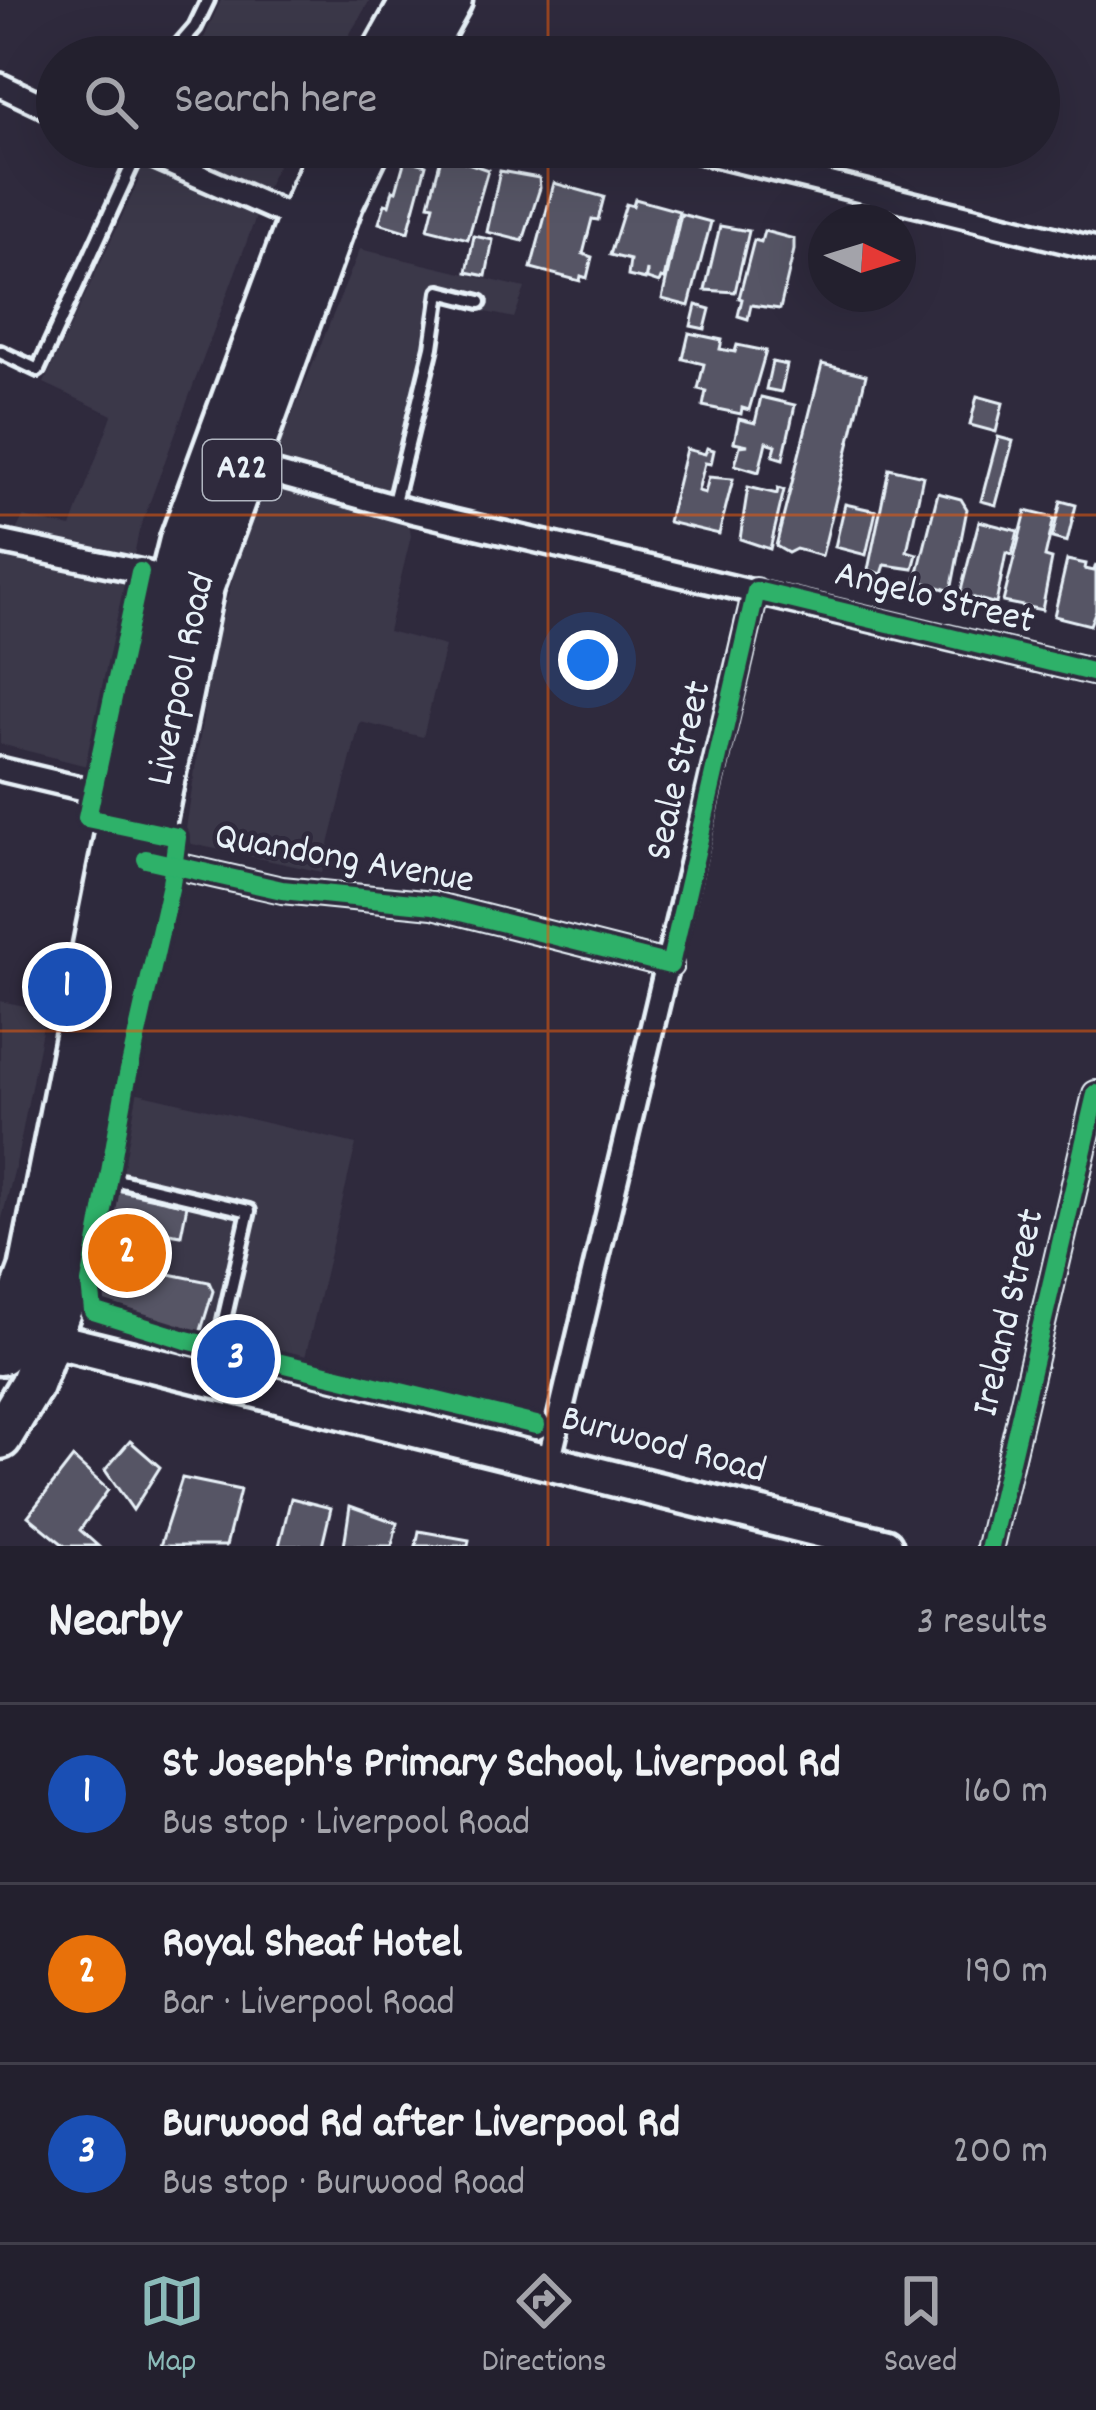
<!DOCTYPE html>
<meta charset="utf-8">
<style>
body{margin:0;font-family:Dekko,sans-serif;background:#2b2836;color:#f1f3f6}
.compass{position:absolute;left:808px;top:204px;width:108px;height:108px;border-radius:50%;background:#23202e;box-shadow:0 12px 48px #0002;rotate:94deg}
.you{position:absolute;left:588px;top:660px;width:42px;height:42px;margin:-30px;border:9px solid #fff;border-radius:50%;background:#1a73e8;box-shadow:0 0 0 18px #1a73e833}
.badge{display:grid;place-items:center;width:78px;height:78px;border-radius:50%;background:#8bbbb9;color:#fff;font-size:39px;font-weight:700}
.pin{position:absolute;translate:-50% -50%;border:6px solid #fff;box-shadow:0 3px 12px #0006}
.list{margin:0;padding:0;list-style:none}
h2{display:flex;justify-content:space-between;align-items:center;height:156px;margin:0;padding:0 48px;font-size:51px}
h2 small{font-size:39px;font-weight:400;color:#a3a3aa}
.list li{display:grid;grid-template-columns:78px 1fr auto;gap:36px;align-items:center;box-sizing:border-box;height:180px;padding:0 48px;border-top:3px solid #403e4a}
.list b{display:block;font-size:45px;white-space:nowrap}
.list p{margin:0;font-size:39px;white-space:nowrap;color:#a3a3aa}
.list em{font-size:39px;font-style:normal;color:#a3a3aa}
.icon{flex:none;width:66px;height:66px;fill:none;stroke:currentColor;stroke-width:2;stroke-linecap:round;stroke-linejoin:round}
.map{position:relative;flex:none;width:1096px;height:1546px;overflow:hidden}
.search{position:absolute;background:#23202e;box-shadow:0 12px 48px #0002;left:36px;right:36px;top:36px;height:132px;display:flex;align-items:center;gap:30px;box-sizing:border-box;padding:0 42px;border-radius:66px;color:#a3a3aa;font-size:45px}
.sheet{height:696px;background:#23202e}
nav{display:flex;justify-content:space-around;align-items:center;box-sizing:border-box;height:168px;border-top:3px solid #403e4a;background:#23202e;font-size:33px;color:#a3a3aa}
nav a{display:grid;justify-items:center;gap:6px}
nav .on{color:#8bbbb9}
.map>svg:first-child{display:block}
</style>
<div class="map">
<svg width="1096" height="1546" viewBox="0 0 1096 1546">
<rect width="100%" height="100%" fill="#2f2a3d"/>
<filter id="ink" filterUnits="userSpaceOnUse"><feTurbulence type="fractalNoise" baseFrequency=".00833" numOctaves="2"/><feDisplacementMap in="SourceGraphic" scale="24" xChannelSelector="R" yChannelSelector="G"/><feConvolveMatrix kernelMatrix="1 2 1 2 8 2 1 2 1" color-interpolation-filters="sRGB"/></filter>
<g filter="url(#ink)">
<g fill="#3b3749">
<path d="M 221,0 L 370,0 L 336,57 L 181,57 L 184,51 L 199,49 Z"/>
<path d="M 145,147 L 287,147 L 269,182 L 139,531 L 91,767 L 0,744 L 0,562 L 23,517 L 71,527 L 112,415 L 44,383 L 138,182 Z"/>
<path d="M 360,249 L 525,288 L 514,318 L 449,304 L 404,487 L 411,536 L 388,631 L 445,646 L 423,737 L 360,722 L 322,872 L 192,844 L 185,835 L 214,646 L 249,520 Z"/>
<path d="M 0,1001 L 46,1010 L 16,1164 L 0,1226 Z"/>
<path d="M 130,1091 L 356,1144 L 303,1366 L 127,1319 L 104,1311 L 97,1303 L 93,1291 Z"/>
</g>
<g fill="#575565" stroke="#e8f1f8" stroke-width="3">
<path d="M 442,154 L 488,170 L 468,239 L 428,229 L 434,205 L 429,204 Z"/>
<path d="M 405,159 L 426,165 L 408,232 L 379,223 L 385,204 L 389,205 L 393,190 L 396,191 Z"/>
<path d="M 500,171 L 539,178 L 540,188 L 523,241 L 487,232 Z"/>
<path d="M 554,183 L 604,197 L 598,220 L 592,219 L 583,254 L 592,257 L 587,278 L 581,276 L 580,281 L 531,268 Z"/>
<path d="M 635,199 L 679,211 L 664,279 L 661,278 L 659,283 L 647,279 L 647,270 L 645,280 L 628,276 L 630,260 L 610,255 L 626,204 L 633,206 Z"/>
<path d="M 681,214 L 711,222 L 689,306 L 662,299 Z"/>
<path d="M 720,226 L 749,231 L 735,292 L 705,290 Z"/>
<path d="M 764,231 L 794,239 L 794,250 L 780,309 L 751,305 L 748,319 L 738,316 L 742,299 L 739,298 L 754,240 L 761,242 Z"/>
<path d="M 474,236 L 493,240 L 486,276 L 467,272 Z"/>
<path d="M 696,305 L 710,309 L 705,329 L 691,326 Z"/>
<path d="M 689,333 L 722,340 L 720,349 L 735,352 L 737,345 L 766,351 L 749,410 L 742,408 L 741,414 L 703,406 L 706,391 L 698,389 L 704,364 L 683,359 Z"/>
<path d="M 772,362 L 787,365 L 781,392 L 766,389 Z"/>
<path d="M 822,364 L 866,375 L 822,556 L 796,549 L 788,553 L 776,546 Z"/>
<path d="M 977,396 L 1003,403 L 996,432 L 970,425 Z"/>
<path d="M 761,397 L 795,405 L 783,459 L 773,456 L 776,445 L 766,442 L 759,472 L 735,465 L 740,446 L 748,445 L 734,442 L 739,419 L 755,423 Z"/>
<path d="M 998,437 L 1013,441 L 996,505 L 981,501 Z"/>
<path d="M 707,448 L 714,450 L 711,464 L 705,463 L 698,491 L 705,493 L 709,477 L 733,479 L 719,534 L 668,522 L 686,449 L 705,454 Z"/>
<path d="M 889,468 L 923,476 L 907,551 L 917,554 L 913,569 L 885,565 L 882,574 L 868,570 Z"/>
<path d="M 748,487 L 777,494 L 778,488 L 784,490 L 770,549 L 740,539 Z"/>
<path d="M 938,493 L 961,499 L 967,509 L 951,591 L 916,580 Z"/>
<path d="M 1061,501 L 1076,505 L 1067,542 L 1052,538 Z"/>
<path d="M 845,504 L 876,511 L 866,555 L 835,547 Z"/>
<path d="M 1026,511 L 1054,518 L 1045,557 L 1052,559 L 1042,610 L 1003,602 Z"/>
<path d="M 979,521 L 1018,531 L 1012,555 L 1006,553 L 996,604 L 960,594 Z"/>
<path d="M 1067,560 L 1086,564 L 1085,569 L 1094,571 L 1096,564 L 1096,610 L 1090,625 L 1054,616 Z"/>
<path d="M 112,1189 L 187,1205 L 181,1235 L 157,1231 L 150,1270 L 209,1282 L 213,1291 L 199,1337 L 127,1319 L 104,1311 L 97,1303 L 93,1291 Z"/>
<path d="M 130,1441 L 160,1467 L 133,1510 L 105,1470 Z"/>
<path d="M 73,1458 L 108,1490 L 80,1530 L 98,1546 L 65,1546 L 28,1516 Z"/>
<path d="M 182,1478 L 240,1490 L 226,1546 L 160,1546 Z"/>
<path d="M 291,1498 L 331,1508 L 322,1546 L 279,1546 Z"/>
<path d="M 350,1506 L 397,1523 L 392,1546 L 344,1546 Z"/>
<path d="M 419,1531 L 469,1540 L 468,1546 L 416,1546 Z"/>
</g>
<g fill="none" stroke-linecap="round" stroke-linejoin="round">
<defs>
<g id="lane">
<path d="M 169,57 L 195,27 L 208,0"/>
<path d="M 0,352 L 38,370 L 139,150"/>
<path d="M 393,506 L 432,347 L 440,292 L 480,302"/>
<path d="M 100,1176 L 249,1211 L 211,1377"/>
</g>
<g id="street">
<path d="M 0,85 L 57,112"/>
<path d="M 133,147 L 300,220"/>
<path d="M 682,147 L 1096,249"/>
<path d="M 244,465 L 411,511 L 1096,673"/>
<path d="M 0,542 L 171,578"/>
<path d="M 0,769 L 126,799"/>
<path d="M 146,859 L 282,890 L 433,905 L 670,965"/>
<path d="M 549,1461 L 756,591"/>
<path d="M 990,1546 L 1096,1094"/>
</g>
<path id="secondary" d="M 25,1333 L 885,1546"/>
<g id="highway">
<path d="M 382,57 L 414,0"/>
<path d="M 418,57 L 450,0"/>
<path d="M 0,1353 L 31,1270 L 149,672 L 182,540 L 300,220 L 332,147"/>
<path id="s1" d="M 0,1437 L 31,1385 L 67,1289 L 146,859 L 202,586 L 341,203 L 368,147"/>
</g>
</defs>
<use href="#lane" stroke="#e8f1f8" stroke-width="20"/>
<use href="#street" stroke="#e8f1f8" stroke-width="30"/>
<use href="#secondary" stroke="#e8f1f8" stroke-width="42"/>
<use href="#highway" stroke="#e8f1f8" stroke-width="51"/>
<use href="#lane" stroke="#2f2a3d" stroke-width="10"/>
<use href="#street" stroke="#2f2a3d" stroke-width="21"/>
<use href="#secondary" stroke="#2f2a3d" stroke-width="33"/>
<use href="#highway" stroke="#2f2a3d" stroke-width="42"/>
<defs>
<g id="cycleway">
<path d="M 140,572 L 87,818 L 177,837 L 171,884 L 125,1088 L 90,1283 L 93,1311 L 186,1340 L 536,1425"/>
<path d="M 146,859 L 282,890 L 433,905 L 670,965 L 756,591 L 1096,673"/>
<path d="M 990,1546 L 1096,1094"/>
</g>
</defs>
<use href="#cycleway" stroke="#2f2a3d" stroke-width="26"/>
<use href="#cycleway" stroke="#2db169" stroke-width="18"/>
</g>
</g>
<path fill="none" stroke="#e8590c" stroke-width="3" stroke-opacity="0.55" d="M 548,0 L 548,57M 548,147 L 548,1546M 0,515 L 1096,515M 0,1031 L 1096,1031"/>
<g text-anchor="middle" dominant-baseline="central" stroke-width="9" stroke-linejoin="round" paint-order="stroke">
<rect fill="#2f2a3d" stroke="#b0b5c0" stroke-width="3" x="203" y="440" width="78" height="60" rx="9"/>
<g font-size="36" font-weight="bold" fill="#e8f1f8">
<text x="242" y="470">A22</text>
</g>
<g font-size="39" fill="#e8f1f8" stroke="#2f2a3d">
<text transform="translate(934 600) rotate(14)">Angelo Street</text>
<text stroke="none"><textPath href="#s1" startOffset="783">Liverpool Road</textPath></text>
<text transform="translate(681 771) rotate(-77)">Seale Street</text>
<text transform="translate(344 861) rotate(10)">Quandong Avenue</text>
<text transform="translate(1011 1313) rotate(-77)">Ireland Street</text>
<text transform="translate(663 1447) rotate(15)">Burwood Road</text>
</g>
</g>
</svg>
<svg class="compass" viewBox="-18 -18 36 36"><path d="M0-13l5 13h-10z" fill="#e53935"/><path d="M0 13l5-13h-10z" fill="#a3a3aa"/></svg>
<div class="you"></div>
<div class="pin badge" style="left:67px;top:987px;background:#1a4fb4">1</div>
<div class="pin badge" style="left:127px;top:1253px;background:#e8710a">2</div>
<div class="pin badge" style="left:236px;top:1359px;background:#1a4fb4">3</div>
<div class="search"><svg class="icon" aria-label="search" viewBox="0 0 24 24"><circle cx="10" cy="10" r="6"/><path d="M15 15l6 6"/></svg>Search here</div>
</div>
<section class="sheet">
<h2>Nearby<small>3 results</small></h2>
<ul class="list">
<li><span class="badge" style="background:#1a4fb4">1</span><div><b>St Joseph's Primary School, Liverpool Rd</b><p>Bus stop · Liverpool Road</p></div><em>160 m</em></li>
<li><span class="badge" style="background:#e8710a">2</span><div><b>Royal Sheaf Hotel</b><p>Bar · Liverpool Road</p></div><em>190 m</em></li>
<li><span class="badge" style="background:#1a4fb4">3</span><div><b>Burwood Rd after Liverpool Rd</b><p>Bus stop · Burwood Road</p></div><em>200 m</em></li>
</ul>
</section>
<nav>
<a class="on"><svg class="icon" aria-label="map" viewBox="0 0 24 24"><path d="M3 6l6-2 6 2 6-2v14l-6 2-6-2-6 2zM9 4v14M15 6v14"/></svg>Map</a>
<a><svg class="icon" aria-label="directions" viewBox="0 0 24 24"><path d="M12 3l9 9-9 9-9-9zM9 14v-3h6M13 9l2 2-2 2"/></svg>Directions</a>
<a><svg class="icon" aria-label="saved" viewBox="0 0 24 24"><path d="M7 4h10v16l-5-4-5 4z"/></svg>Saved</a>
</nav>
